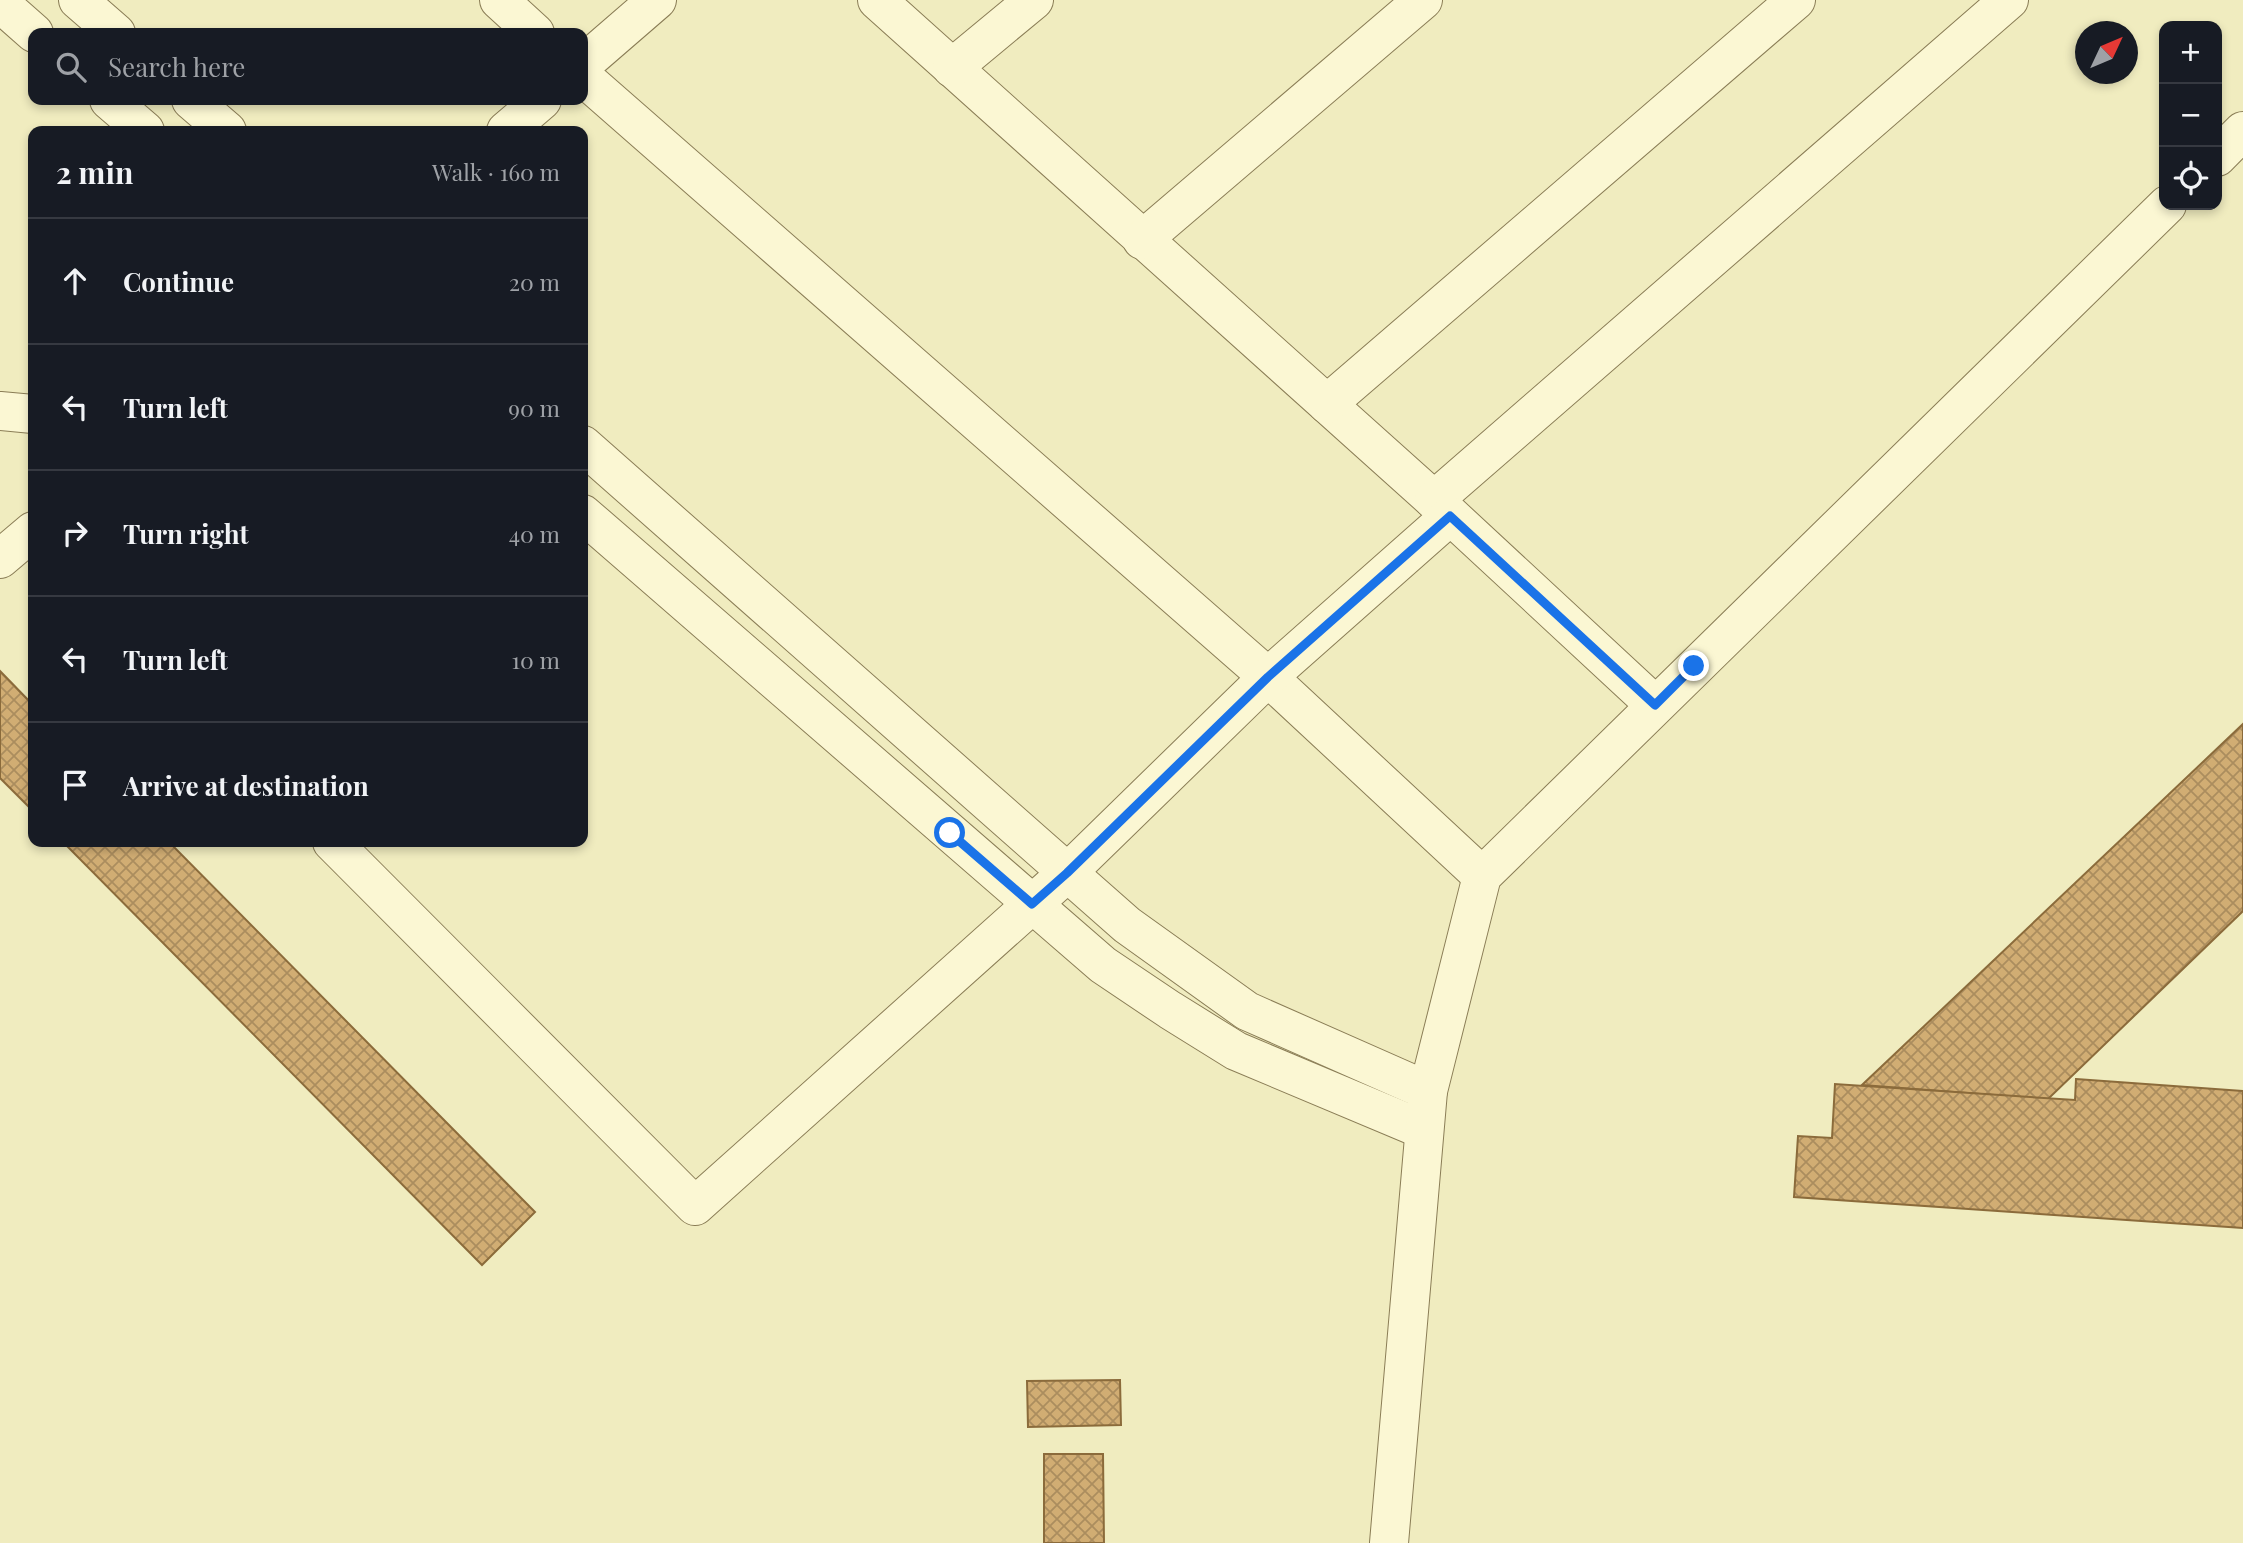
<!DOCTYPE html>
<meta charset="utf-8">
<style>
body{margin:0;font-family:"Playfair Display",serif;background:#242831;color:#f1f3f6}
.controls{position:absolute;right:21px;top:21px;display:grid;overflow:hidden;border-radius:14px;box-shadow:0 4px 10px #0003}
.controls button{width:63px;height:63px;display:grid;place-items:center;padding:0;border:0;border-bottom:2px solid #363941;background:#171b24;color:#f1f3f6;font:35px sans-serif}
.compass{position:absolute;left:2075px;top:21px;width:63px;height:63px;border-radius:50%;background:#171b24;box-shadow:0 4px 10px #0003;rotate:46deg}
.stop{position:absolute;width:21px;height:21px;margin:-16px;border:5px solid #1a73e8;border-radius:50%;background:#fff}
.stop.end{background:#1a73e8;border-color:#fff;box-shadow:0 2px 7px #0008}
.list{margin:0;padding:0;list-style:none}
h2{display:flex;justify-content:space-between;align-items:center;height:91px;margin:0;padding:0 28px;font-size:30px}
h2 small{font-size:23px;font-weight:400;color:#9ea1a6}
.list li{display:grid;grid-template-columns:46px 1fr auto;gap:21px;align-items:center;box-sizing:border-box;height:126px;padding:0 28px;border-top:2px solid #363941}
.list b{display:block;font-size:26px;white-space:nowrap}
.list em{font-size:23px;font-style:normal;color:#9ea1a6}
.icon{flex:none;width:38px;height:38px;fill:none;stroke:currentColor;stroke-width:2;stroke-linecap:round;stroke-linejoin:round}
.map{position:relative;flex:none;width:2243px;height:1543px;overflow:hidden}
.search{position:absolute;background:#171b24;box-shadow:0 4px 10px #0003;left:28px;top:28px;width:560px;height:77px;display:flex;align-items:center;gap:18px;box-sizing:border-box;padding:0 24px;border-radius:14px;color:#9ea1a6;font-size:26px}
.panel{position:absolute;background:#171b24;box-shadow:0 4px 10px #0003;left:28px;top:126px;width:560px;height:721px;border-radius:14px}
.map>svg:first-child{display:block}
</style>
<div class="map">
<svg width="2243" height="1543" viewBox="0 0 2243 1543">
<defs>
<pattern id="building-cross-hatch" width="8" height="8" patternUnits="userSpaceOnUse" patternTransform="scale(1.75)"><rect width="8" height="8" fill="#d1ad73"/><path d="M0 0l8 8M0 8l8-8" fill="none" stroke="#ab8d5e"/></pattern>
</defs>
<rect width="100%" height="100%" fill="#f0ecbf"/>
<g fill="url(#building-cross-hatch)" stroke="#8b6b3b" stroke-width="2">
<path d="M 0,671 L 33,705 L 33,811 L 0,778 Z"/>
<path d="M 2243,724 L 2243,911 L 2048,1099 L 1862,1085 Z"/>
<path d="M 63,842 L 169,842 L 535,1212 L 482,1265 Z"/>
<path d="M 2076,1079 L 2243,1091 L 2243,1228 L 1794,1197 L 1798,1136 L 1832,1138 L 1835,1084 L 2075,1100 Z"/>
<path d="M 1120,1380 L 1121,1425 L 1028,1427 L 1027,1381 Z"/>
<path d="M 1044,1454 L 1103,1454 L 1104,1543 L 1044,1543 Z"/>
</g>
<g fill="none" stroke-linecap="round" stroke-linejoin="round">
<defs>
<g id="minor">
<path d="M 78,0 L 116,33"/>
<path d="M 499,0 L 535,33"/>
<path d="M 877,0 L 1434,500 L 1655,705"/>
<path d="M 0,3 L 34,33"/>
<path d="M 583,64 L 657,0"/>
<path d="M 952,68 L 1034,0"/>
<path d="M 583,77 L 1268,677 L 1482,876"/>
<path d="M 109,100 L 145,131"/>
<path d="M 191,100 L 227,131"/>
<path d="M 506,131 L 542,100"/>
<path d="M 2217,157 L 2243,131"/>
<path d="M 1142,240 L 1423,0"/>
<path d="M 1327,404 L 1796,0"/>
<path d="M 0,411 L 33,414"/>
<path d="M 583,445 L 1127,925 L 1247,1011 L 1428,1091"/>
<path d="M 1434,500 L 2009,0"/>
<path d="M 583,514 L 1103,965 L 1170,1010 L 1236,1051 L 1424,1130"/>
<path d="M 0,559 L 33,531"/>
<path d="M 332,842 L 695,1206 L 1067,873 L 1268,677 L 1450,516"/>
<path d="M 1389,1543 L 1428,1091 L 1482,876 L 2167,205"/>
</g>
</defs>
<use href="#minor" stroke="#8a7d56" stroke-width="40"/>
<use href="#minor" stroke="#fbf7d3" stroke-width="38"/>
</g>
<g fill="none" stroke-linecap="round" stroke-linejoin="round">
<path stroke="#1a73e8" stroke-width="9" d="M 950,833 L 1032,904 L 1067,873 L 1268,677 L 1450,516 L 1655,705 L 1694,666"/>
</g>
</svg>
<div class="controls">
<button>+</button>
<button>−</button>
<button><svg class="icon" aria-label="locate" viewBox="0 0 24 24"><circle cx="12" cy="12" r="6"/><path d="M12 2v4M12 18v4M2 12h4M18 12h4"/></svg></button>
</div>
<svg class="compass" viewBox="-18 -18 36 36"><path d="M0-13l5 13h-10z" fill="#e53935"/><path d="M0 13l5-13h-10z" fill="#9ea1a6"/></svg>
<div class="stop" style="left:950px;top:833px"></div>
<div class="stop end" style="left:1694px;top:666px"></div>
<div class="search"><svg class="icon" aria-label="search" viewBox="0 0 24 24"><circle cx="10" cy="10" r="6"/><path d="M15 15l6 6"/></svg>Search here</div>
<section class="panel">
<h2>2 min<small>Walk · 160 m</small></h2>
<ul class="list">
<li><svg class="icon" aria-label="ahead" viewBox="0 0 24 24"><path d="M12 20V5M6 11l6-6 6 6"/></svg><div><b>Continue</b></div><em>20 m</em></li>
<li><svg class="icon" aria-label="left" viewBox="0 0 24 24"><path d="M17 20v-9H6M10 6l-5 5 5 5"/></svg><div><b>Turn left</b></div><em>90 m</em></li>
<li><svg class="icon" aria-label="right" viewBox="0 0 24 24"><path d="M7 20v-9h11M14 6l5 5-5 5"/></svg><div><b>Turn right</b></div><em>40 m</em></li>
<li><svg class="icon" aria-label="left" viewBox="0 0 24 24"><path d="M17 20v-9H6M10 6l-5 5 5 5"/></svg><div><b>Turn left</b></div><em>10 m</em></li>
<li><svg class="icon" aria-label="arrive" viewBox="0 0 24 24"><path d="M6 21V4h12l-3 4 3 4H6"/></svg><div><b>Arrive at destination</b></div></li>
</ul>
</section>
</div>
